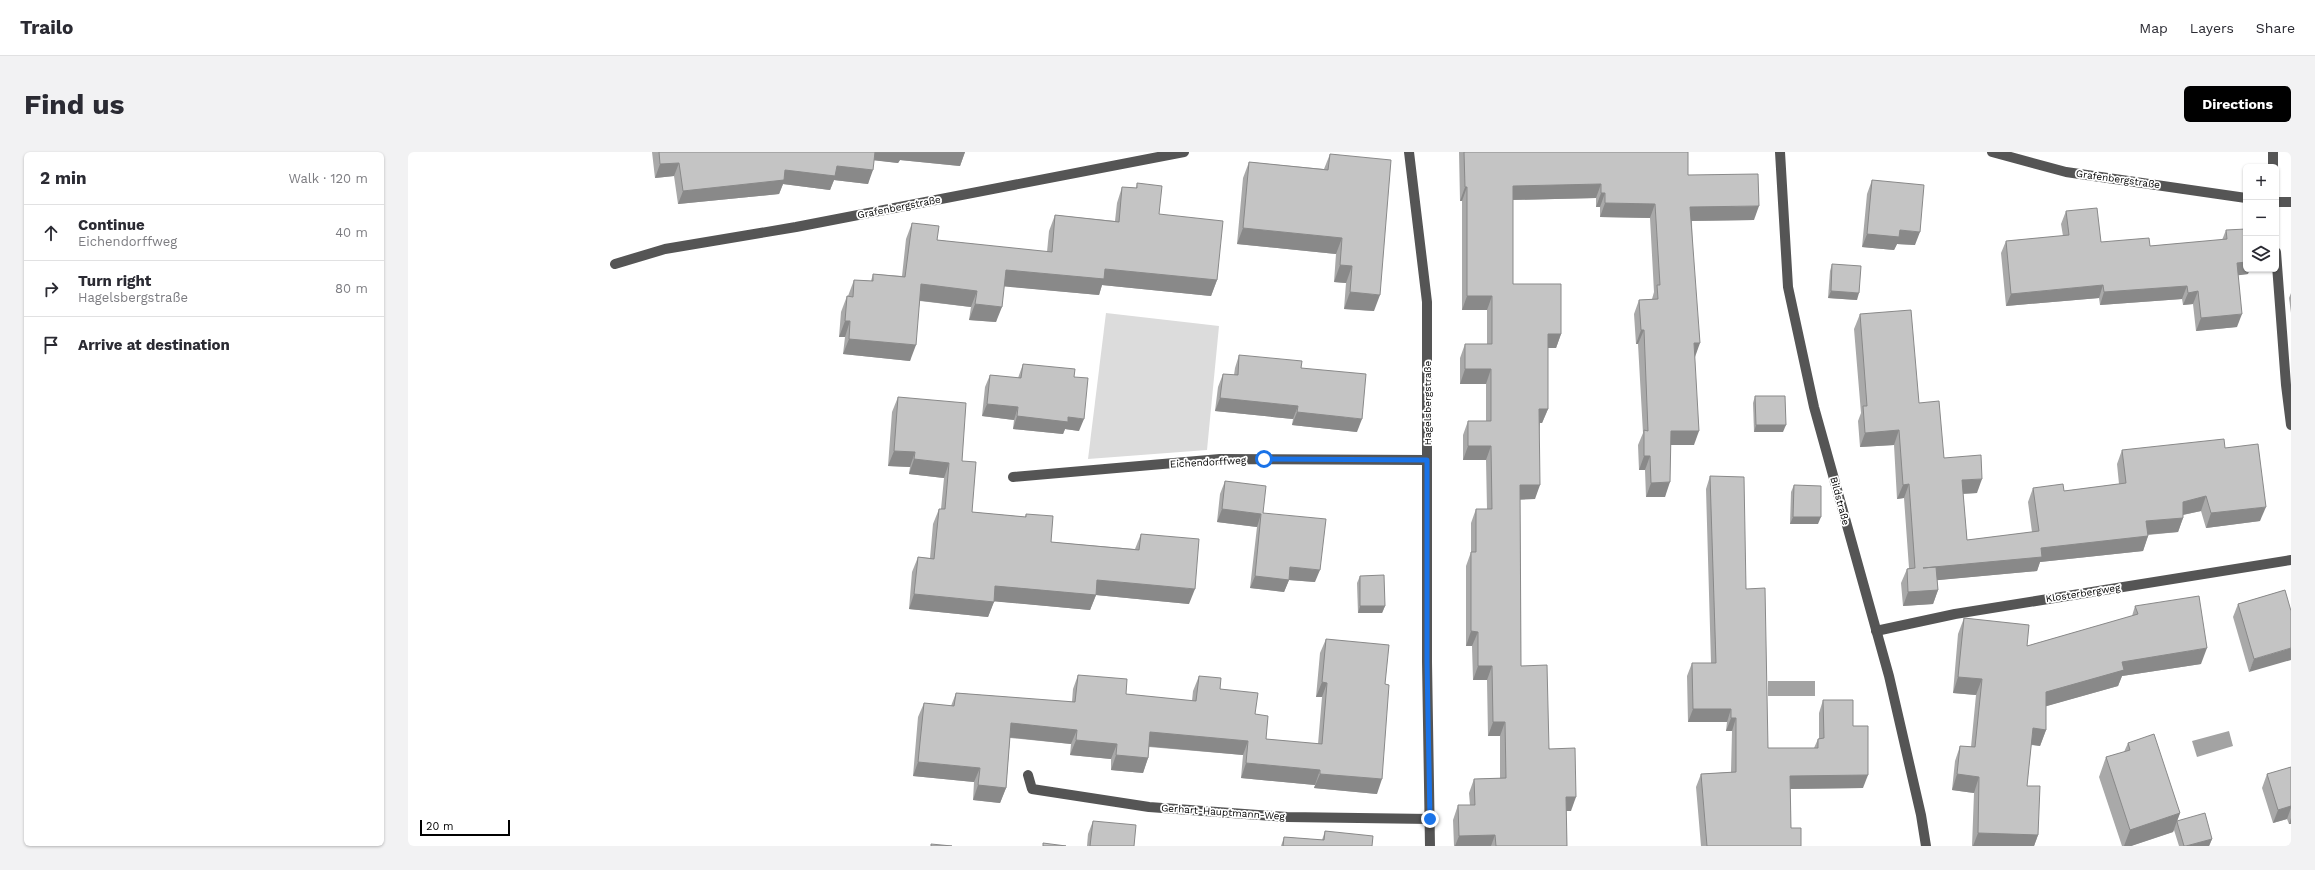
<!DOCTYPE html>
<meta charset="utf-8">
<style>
body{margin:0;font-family:"Work Sans",sans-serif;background:#f2f2f3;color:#2b2b33}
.controls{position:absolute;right:12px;top:12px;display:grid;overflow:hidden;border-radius:6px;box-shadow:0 1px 3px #0004}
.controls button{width:36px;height:36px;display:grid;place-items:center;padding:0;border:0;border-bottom:1px solid #e1e1e2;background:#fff;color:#2b2b33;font:20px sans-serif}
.scale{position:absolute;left:12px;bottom:10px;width:90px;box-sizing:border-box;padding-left:4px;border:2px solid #000;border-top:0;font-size:11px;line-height:14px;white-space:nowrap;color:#000;-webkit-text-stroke:3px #fff;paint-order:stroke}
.stop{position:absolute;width:12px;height:12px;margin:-9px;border:3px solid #1a73e8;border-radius:50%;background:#fff}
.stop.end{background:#1a73e8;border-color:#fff;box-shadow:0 1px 4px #0008}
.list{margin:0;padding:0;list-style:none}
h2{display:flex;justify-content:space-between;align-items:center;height:52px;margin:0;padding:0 16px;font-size:17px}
h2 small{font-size:13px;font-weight:400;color:#7c7c81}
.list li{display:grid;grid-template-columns:26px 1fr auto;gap:12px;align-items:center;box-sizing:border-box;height:56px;padding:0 16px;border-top:1px solid #e1e1e2}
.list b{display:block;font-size:15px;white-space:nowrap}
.list p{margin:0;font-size:13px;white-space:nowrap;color:#7c7c81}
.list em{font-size:13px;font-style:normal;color:#7c7c81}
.icon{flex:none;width:22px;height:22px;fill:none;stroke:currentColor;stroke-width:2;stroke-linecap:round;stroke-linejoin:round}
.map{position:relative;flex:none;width:1883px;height:694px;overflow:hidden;border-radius:6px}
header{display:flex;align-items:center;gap:24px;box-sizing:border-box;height:56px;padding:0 20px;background:#fff;border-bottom:1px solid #e1e1e2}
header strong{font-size:19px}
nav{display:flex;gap:22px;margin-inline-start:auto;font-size:14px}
.intro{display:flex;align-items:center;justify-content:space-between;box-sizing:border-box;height:96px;padding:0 24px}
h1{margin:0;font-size:28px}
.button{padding:10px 18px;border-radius:6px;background:#000;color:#fff;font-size:14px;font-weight:700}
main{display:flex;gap:24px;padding:0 24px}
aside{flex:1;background:#fff;border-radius:6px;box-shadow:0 1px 3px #0004}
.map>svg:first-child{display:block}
</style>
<header>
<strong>Trailo</strong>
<nav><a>Map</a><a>Layers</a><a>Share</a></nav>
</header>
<div class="intro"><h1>Find us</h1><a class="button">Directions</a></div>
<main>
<aside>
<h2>2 min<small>Walk · 120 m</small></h2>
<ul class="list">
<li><svg class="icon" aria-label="ahead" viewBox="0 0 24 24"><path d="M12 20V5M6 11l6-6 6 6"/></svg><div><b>Continue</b><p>Eichendorffweg</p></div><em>40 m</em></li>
<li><svg class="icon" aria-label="right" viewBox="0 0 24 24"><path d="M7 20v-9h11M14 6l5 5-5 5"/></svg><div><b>Turn right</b><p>Hagelsbergstraße</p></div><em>80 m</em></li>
<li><svg class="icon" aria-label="arrive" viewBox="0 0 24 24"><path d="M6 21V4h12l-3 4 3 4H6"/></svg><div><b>Arrive at destination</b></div></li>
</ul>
</aside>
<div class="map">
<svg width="1883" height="694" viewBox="0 0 1883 694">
<rect width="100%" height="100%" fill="#fff"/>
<path fill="#dcdcdc" d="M 698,161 L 811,174 L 799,298 L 680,307 Z"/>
<g fill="#a3a3a3">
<rect x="1360" y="529" width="47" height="15"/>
<path d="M 1821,579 L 1825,594 L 1789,605 L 1784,589 Z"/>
</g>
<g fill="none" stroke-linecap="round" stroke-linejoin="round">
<g stroke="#555" stroke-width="10">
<path d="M 1001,0 L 1019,150 L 1019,510 L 1022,694"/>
<path d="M 1372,0 L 1380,135 L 1406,255 L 1481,524 L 1513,663 L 1518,694"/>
<path d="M 1584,0 L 1658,20 L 1838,46"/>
<path d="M 1865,15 L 1865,0"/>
<path d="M 1868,50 L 1883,50"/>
<path d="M 1868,100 L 1878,233 L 1883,273"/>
<path d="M 207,112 L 257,97 L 388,75 L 776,0"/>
<path d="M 605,325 L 812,307 L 1019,308"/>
<path d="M 1468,479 L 1547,462 L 1883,408"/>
<path d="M 620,623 L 624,637 L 741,655 L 879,665 L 1022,667"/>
</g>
</g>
<g fill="#a9a9a9">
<path d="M 244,0 L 557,0 L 552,14 L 492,8 L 490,11 L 466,8 L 460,32 L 426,28 L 422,38 L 375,32 L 371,42 L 270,52 L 266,24 L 247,26 Z"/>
<path d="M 1051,0 L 1280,0 L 1280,23 L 1346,68 L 1284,69 L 1287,205 L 1286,293 L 1263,293 L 1257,345 L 1238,345 L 1237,318 L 1231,318 L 1230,293 L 1235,281 L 1230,192 L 1228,192 L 1226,162 L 1231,148 L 1244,147 L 1246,140 L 1242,66 L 1192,65 L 1192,55 L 1188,55 L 1188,46 L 1105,48 L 1105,132 L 1153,182 L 1148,196 L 1140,196 L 1140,257 L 1134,271 L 1132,271 L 1127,347 L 1112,347 L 1113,514 L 1163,659 L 1158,659 L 1159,694 L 1046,694 L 1045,668 L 1050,653 L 1062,653 L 1061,641 L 1066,627 L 1092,626 L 1092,584 L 1080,584 L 1079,528 L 1065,528 L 1064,494 L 1058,494 L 1058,414 L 1063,400 L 1063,371 L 1068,357 L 1079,357 L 1078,308 L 1055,308 L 1055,283 L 1060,269 L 1078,269 L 1078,232 L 1052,232 L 1052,206 L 1057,192 L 1079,192 L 1079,158 L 1054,158 L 1054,49 L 1052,49 Z"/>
<path d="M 922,2 L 966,159 L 936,157 L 938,131 L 926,130 L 928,102 L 829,92 L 835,26 L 841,10 L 916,17 Z"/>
<path d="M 1464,28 L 1507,93 L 1489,92 L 1486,98 L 1454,95 L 1459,42 Z"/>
<path d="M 729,31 L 751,62 L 809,128 L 803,144 L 694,133 L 691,143 L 596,134 L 588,170 L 561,168 L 563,155 L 512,149 L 502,209 L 435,202 L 437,185 L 431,185 L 433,160 L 439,144 L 440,144 L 446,128 L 463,129 L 465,122 L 494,124 L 498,87 L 504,71 L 529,88 L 639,100 L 641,79 L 647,63 L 707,69 L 709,51 L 714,35 L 728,36 Z"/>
<path d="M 1658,59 L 1693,90 L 1742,94 L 1814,88 L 1818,78 L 1840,122 L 1830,123 L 1829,175 L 1788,179 L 1785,152 L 1775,153 L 1774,147 L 1692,153 L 1691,146 L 1598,154 L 1593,101 L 1598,89 L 1655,84 L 1653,72 Z"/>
<path d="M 1424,112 L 1449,148 L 1420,146 L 1422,119 Z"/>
<path d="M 1883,141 L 1883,161 L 1881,146 Z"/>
<path d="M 1452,162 L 1511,251 L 1536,306 L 1569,341 L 1555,342 L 1559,388 L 1624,380 L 1620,350 L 1625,336 L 1656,339 L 1711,332 L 1709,312 L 1714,298 L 1817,296 L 1852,369 L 1798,376 L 1793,359 L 1775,363 L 1775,366 L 1770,380 L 1740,383 L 1740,384 L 1735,399 L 1632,410 L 1629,419 L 1529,428 L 1530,438 L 1525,452 L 1495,454 L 1493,431 L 1499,417 L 1501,416 L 1496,346 L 1489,347 L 1486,293 L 1452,295 L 1450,269 L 1453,261 L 1446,177 Z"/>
<path d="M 831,203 L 893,216 L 949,280 L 884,273 L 885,267 L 807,259 L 810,235 L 815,222 L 826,223 L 827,216 Z"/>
<path d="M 615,212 L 666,225 L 671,279 L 657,277 L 655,282 L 605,277 L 606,268 L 574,264 L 577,235 L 582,223 L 610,226 Z"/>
<path d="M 1347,244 L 1375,280 L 1346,280 L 1345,251 Z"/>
<path d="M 490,245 L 554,309 L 564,360 L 617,365 L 618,362 L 643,390 L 727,397 L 733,382 L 781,452 L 688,443 L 682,458 L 586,449 L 580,465 L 501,457 L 504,420 L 510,405 L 522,406 L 525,372 L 531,357 L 533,357 L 536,326 L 501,322 L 502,315 L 480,314 L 484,260 Z"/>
<path d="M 1302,324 L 1338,437 L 1360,596 L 1406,596 L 1410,587 L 1411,587 L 1411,561 L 1415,548 L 1445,574 L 1455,636 L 1382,637 L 1383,676 L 1393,694 L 1293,694 L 1288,635 L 1293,622 L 1323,620 L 1324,579 L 1318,579 L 1319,570 L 1280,570 L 1279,524 L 1284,511 L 1303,511 L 1298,337 Z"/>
<path d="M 817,329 L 855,361 L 907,430 L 881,428 L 876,440 L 842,436 L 849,375 L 809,370 L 812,342 Z"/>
<path d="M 1386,333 L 1410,372 L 1382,372 L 1383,340 Z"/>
<path d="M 952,424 L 977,454 L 974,461 L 950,461 L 949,431 Z"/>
<path d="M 1877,438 L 1841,520 L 1825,465 L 1830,452 Z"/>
<path d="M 1727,454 L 1793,512 L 1714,524 L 1710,534 L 1638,554 L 1638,578 L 1632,594 L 1623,593 L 1619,634 L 1630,683 L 1626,694 L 1564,694 L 1566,641 L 1544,638 L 1547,609 L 1552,594 L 1563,595 L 1568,543 L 1545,541 L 1550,482 L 1556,466 L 1619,494 L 1724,464 Z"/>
<path d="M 918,487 L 977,532 L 969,642 L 906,636 L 907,633 L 833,626 L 835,603 L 741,595 L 740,606 L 735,621 L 703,618 L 703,607 L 662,603 L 663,592 L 602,586 L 598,636 L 592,651 L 565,648 L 566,630 L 505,624 L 510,565 L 516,551 L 543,554 L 548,541 L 664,550 L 665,537 L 670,523 L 718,542 L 784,549 L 785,539 L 791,524 L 812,537 L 847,562 L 858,587 L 910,592 L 914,545 L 908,545 L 912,501 Z"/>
<path d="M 1720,591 L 1772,661 L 1769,669 L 1804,687 L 1801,694 L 1771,694 L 1766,678 L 1765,680 L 1723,694 L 1714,694 L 1691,625 L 1698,605 L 1716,600 Z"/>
<path d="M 1883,615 L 1883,672 L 1881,672 L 1879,667 L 1865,671 L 1854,636 L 1859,622 Z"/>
<path d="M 685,669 L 726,694 L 679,694 L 680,682 Z"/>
<path d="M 917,679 L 964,694 L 873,694 L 876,685 L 914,688 Z"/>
</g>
<g fill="#898989">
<path d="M 466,0 L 557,0 L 552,14 L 492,8 L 490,11 L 463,8 Z"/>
<path d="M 271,11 L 266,24 L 247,26 L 252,12 Z"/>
<path d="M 429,14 L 465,18 L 460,32 L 426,28 L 422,38 L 375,32 L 371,42 L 270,52 L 275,39 L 377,18 Z"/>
<path d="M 1193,32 L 1188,46 L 1100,48 L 1105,34 Z"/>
<path d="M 1057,35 L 1059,35 L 1054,49 L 1052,49 Z"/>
<path d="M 1193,41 L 1197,41 L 1192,55 L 1188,55 Z"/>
<path d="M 1197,51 L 1247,52 L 1242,66 L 1192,65 Z"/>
<path d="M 1351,54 L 1346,68 L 1277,69 L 1282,55 Z"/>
<path d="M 835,76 L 934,86 L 928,102 L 829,92 Z"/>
<path d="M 1492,78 L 1512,80 L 1507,93 L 1489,92 L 1486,98 L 1454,95 L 1459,82 Z"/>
<path d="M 1838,110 L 1838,117 L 1842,117 L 1840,122 L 1825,124 L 1829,111 Z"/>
<path d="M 932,113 L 944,114 L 938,131 L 926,130 Z"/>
<path d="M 697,117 L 809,128 L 803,144 L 694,133 L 691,143 L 592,134 L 598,118 Z"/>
<path d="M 513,132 L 569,139 L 563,155 L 507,148 Z"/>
<path d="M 1695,133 L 1691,146 L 1598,154 L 1603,142 Z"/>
<path d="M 1779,134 L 1774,147 L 1692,153 L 1696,140 Z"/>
<path d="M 1423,139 L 1451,141 L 1449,148 L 1420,146 Z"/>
<path d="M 1790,139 L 1785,152 L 1775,153 L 1780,141 Z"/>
<path d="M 942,140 L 972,143 L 966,159 L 936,157 Z"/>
<path d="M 1059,144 L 1084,144 L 1079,158 L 1054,158 Z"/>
<path d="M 567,152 L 594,155 L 588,170 L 561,168 Z"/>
<path d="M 1834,162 L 1829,175 L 1788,179 L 1793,166 Z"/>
<path d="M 437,169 L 442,169 L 437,185 L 431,185 Z"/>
<path d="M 1233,178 L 1236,178 L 1230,192 L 1228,192 Z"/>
<path d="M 1140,182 L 1153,182 L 1148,196 L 1135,196 Z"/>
<path d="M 441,187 L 508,193 L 502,209 L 435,202 Z"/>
<path d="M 1286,191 L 1292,191 L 1287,205 Z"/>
<path d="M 1057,217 L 1083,217 L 1078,232 L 1052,232 Z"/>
<path d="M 812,246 L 890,254 L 885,267 L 807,259 Z"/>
<path d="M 579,252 L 610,255 L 606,268 L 574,264 Z"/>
<path d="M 1131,257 L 1140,257 L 1134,271 L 1126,271 Z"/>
<path d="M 889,260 L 954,267 L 949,280 L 884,273 Z"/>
<path d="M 609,264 L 660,265 L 676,267 L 671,279 L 657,277 L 655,282 L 605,277 Z"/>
<path d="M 1348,273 L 1378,273 L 1375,280 L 1346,280 Z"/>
<path d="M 1491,278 L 1486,293 L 1452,295 L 1457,281 Z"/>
<path d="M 1263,279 L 1291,279 L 1286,293 L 1258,293 Z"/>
<path d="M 1060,294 L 1083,294 L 1078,308 L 1055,308 Z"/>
<path d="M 486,299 L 507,300 L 502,315 L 480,314 Z"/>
<path d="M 1236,304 L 1242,304 L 1237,318 L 1231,318 Z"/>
<path d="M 506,307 L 541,311 L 536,326 L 501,322 Z"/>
<path d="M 1574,327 L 1569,341 L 1549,342 L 1554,328 Z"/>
<path d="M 1262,330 L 1257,345 L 1238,345 L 1243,331 Z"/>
<path d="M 1501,332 L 1496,346 L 1489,347 L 1495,333 Z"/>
<path d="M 1112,333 L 1132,333 L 1127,347 L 1107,348 Z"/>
<path d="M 1798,344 L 1793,359 L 1769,364 L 1775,350 Z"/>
<path d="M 1858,355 L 1852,369 L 1798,376 L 1803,361 Z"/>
<path d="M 814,357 L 853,362 L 849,375 L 809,370 Z"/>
<path d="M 1385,365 L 1413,365 L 1410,372 L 1382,372 Z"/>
<path d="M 1775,366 L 1770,380 L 1733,383 L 1738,369 Z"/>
<path d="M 1740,384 L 1735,399 L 1632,410 L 1629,419 L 1510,430 L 1515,416 L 1633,396 Z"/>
<path d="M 882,415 L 912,418 L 907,430 L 881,428 L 876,440 L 842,436 L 847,424 Z"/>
<path d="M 689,428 L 787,437 L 781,452 L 688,443 L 682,458 L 582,449 L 587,434 Z"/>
<path d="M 1530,438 L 1525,452 L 1495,454 L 1500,440 Z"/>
<path d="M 506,442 L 586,450 L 580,465 L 501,457 Z"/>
<path d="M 952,454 L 977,454 L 974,461 L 950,461 Z"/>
<path d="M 1063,479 L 1070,480 L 1064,494 L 1058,494 Z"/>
<path d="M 1799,496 L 1793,512 L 1714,524 L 1710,534 L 1632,556 L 1638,540 L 1714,510 Z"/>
<path d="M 1883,496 L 1883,508 L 1841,520 L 1846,507 Z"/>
<path d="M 1070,514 L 1084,514 L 1079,528 L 1065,528 Z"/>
<path d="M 1550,525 L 1574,527 L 1568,543 L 1545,541 Z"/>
<path d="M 914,530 L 919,531 L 914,545 L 908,545 Z"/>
<path d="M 1285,557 L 1323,557 L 1319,570 L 1280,570 Z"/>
<path d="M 1323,566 L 1328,566 L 1324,579 L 1318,579 Z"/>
<path d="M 1085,570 L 1097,570 L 1092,584 L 1080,584 Z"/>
<path d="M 603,571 L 669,578 L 663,592 L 598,585 Z"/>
<path d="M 1625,576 L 1638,578 L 1632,594 L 1619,592 Z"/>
<path d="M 742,580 L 840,589 L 835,603 L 737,594 Z"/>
<path d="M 668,588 L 709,592 L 703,607 L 662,603 Z"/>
<path d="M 708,603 L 740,606 L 735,621 L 703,618 Z"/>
<path d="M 510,610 L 572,616 L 566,630 L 505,624 Z"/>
<path d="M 838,611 L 912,618 L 907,633 L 833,626 Z"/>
<path d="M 912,622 L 974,627 L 969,642 L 906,636 Z"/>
<path d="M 1549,622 L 1571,625 L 1566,641 L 1544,638 Z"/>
<path d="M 1460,623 L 1455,636 L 1377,637 L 1382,624 Z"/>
<path d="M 570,633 L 598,636 L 592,651 L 565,648 Z"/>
<path d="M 1158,645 L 1168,645 L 1163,659 L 1153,659 Z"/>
<path d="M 1883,654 L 1883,656 L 1879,667 L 1865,671 L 1870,658 Z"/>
<path d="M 1772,661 L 1765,680 L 1723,694 L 1716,694 L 1722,678 Z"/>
<path d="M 1883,666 L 1883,672 L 1881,672 Z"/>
<path d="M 1570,681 L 1630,683 L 1626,694 L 1565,694 Z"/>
<path d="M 1087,683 L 1083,694 L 1047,694 L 1051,684 Z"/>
<path d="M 1804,687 L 1801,694 L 1778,694 Z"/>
</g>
<g fill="#c4c4c4" stroke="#898989">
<path d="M 251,0 L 467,0 L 465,18 L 429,14 L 427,24 L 377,18 L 376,28 L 275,39 L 271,11 L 252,12 Z"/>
<path d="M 1056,0 L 1280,0 L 1280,23 L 1350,22 L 1351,54 L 1282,55 L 1292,191 L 1286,191 L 1291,279 L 1263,279 L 1262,330 L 1243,331 L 1242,304 L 1236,304 L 1236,278 L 1240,279 L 1236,178 L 1233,178 L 1231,148 L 1250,147 L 1249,133 L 1252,133 L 1247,52 L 1197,51 L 1197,41 L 1193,41 L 1193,32 L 1105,34 L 1105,132 L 1153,132 L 1153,182 L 1140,182 L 1140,257 L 1131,257 L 1132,333 L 1112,333 L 1113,514 L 1139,513 L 1141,597 L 1167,596 L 1168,645 L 1158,645 L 1159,694 L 1088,694 L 1087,683 L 1051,684 L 1050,653 L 1067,653 L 1066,627 L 1098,626 L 1097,570 L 1085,570 L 1084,514 L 1070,514 L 1070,480 L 1063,479 L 1063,400 L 1068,400 L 1068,357 L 1084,357 L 1083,294 L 1060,294 L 1060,269 L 1083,269 L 1083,217 L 1057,217 L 1057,192 L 1084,192 L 1084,144 L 1059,144 L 1059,35 L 1057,35 Z"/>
<path d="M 922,2 L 983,8 L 972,143 L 942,140 L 944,114 L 932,113 L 934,86 L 835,76 L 841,10 L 920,18 Z"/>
<path d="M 1464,28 L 1516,33 L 1512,80 L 1492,78 L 1491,85 L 1459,82 Z"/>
<path d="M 729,31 L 754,34 L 751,62 L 815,69 L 809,128 L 697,117 L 696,127 L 598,118 L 594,155 L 567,152 L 569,139 L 513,132 L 508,193 L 441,187 L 442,169 L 437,169 L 439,144 L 445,145 L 446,128 L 465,129 L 465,122 L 497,125 L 504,71 L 531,74 L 529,88 L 644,100 L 647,63 L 711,70 L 714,35 L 729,36 Z"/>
<path d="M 1689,56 L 1693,90 L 1741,86 L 1742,94 L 1819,87 L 1818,78 L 1838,77 L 1838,110 L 1829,111 L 1834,162 L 1793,166 L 1790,139 L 1780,141 L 1779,134 L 1696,140 L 1695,133 L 1603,142 L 1598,89 L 1661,83 L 1658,59 Z"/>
<path d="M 1424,112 L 1453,114 L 1451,141 L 1423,139 Z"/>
<path d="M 1503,158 L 1511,251 L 1531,249 L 1536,306 L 1573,303 L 1574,327 L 1554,328 L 1559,388 L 1631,379 L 1625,336 L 1655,332 L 1656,339 L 1718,331 L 1714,298 L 1816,287 L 1817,296 L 1850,292 L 1858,355 L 1803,361 L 1798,344 L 1775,350 L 1775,366 L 1738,369 L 1740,384 L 1633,396 L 1634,405 L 1515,416 L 1528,415 L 1530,438 L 1500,440 L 1499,417 L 1507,416 L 1501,332 L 1495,333 L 1491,278 L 1457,281 L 1455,254 L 1459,254 L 1452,162 Z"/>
<path d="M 831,203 L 894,209 L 893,216 L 958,222 L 954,267 L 889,260 L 890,254 L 812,246 L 815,222 L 830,223 Z"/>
<path d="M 615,212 L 667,217 L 666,225 L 680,226 L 676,267 L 660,265 L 660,270 L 609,264 L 610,255 L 579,252 L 582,223 L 613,226 Z"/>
<path d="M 1347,244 L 1377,244 L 1378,273 L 1348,273 Z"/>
<path d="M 490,245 L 558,251 L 554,309 L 568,310 L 564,360 L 618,365 L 618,362 L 645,364 L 643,390 L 731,398 L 733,382 L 791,387 L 787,437 L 689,428 L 688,443 L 587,434 L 586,450 L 506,442 L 510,405 L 526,407 L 531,357 L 537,357 L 541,311 L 506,307 L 507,300 L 486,299 Z"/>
<path d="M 1302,324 L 1336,325 L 1338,437 L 1357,436 L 1360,596 L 1410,596 L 1410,587 L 1416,586 L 1415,548 L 1445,548 L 1445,574 L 1460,574 L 1460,623 L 1382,624 L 1383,676 L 1393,676 L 1393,694 L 1299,694 L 1293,622 L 1328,620 L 1328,566 L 1323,566 L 1323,557 L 1285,557 L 1284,511 L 1308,511 Z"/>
<path d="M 817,329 L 858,334 L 855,361 L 918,367 L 912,418 L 882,415 L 881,428 L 847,424 L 853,362 L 814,357 Z"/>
<path d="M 1386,333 L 1413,334 L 1413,365 L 1385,365 Z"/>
<path d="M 976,423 L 977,454 L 952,454 L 952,424 Z"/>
<path d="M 1877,438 L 1883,459 L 1883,496 L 1846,507 L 1830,452 Z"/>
<path d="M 1791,444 L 1799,496 L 1714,510 L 1716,518 L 1638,540 L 1638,578 L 1625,576 L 1619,634 L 1632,634 L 1630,683 L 1570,681 L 1571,625 L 1549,622 L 1552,594 L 1567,595 L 1574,527 L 1550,525 L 1556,466 L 1621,473 L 1619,494 L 1730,462 L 1727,454 Z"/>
<path d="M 918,487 L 981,493 L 977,532 L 981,533 L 974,627 L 912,622 L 912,618 L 838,611 L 840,589 L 742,580 L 740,606 L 708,603 L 709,592 L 668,588 L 669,578 L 603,571 L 598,636 L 570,633 L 572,616 L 510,610 L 516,551 L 546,554 L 548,541 L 667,550 L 670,523 L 719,527 L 718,542 L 788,549 L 791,524 L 813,526 L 812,537 L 850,541 L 847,562 L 860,564 L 858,587 L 914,592 L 919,531 L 914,530 Z"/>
<path d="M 1746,582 L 1772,661 L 1722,678 L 1698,605 L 1722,598 L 1720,591 Z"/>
<path d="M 1883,615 L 1883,654 L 1870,658 L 1859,622 Z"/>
<path d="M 1797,661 L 1804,687 L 1778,694 L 1776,694 L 1769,670 L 1769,669 Z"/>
<path d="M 685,669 L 728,673 L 726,694 L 682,694 Z"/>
<path d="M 917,679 L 965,684 L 964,694 L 875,694 L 876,685 L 916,688 Z"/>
<path d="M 635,691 L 658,694 L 635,694 Z"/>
<path d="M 523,692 L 544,694 L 523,694 Z"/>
</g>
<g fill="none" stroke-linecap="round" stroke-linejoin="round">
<path stroke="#1a73e8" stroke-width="5" d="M 856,307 L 1019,308 L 1019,510 L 1022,667"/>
</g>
<g text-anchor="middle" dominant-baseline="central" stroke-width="3.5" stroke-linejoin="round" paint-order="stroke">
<g font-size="10" fill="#000" stroke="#fff">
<text transform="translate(1710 27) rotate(8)">Grafenbergstraße</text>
<text transform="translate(491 55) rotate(-11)">Grafenbergstraße</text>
<text transform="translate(1019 251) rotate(-90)">Hagelsbergstraße</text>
<text transform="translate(800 310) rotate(-3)">Eichendorffweg</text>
<text transform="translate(1432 349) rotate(75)">Bildstraße</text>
<text transform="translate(1675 441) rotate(-9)">Klosterbergweg</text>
<text transform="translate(815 660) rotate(4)">Gerhart-Hauptmann-Weg</text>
</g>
</g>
</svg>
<div class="controls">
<button>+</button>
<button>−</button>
<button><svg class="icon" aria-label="layers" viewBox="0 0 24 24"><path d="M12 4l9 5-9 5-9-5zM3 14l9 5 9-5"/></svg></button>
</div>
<div class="scale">20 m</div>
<div class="stop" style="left:856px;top:307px"></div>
<div class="stop end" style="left:1022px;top:667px"></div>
</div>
</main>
